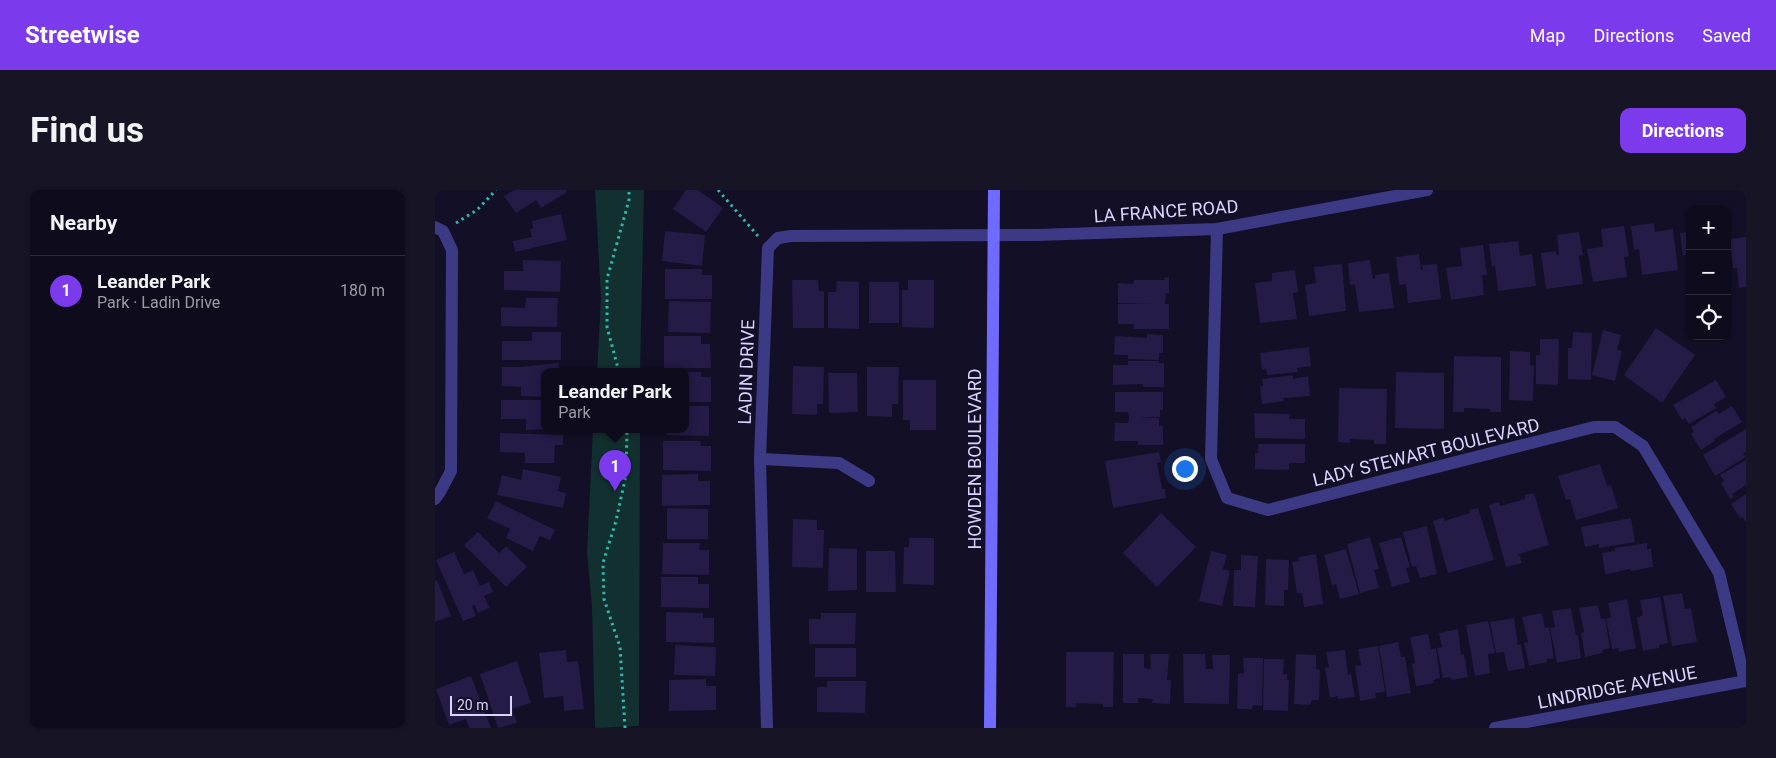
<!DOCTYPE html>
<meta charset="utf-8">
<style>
body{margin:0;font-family:Roboto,sans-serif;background:#171425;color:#f1f3f6}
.controls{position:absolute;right:15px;top:15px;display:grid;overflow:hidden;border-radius:10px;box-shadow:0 1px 4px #0004}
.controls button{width:45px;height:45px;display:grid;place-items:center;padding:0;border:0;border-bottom:1px solid #2e2b3b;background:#0e0b1c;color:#f1f3f6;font:25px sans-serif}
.scale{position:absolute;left:15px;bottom:12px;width:62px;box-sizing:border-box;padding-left:5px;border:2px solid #d9d4ff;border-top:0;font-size:14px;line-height:18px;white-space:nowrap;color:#d9d4ff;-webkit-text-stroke:4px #130f26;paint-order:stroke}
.you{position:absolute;left:749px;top:278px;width:18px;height:18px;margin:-12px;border:4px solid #fff;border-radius:50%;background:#1a73e8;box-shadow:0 0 0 8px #1a73e833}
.badge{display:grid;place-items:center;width:32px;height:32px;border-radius:50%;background:#7c3aed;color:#fff;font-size:16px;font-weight:700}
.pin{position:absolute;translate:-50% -41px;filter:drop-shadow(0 1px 2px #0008)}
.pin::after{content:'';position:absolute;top:26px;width:18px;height:15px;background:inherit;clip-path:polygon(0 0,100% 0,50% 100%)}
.popup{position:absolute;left:106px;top:178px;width:148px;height:65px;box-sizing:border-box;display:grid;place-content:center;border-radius:10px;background:#0e0b1c;filter:drop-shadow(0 1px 4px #0005);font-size:16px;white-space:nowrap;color:#9b9ba3}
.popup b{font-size:19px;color:#f1f3f6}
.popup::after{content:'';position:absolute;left:50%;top:100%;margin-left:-10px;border:10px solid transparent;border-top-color:#0e0b1c}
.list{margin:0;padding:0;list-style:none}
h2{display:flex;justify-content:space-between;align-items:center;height:65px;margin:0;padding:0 20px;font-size:21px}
h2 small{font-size:16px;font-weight:400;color:#9b9ba3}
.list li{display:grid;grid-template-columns:32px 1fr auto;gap:15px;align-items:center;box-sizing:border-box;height:70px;padding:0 20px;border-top:1px solid #2e2b3b}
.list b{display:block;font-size:19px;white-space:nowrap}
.list p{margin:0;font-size:16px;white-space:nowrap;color:#9b9ba3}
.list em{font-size:16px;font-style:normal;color:#9b9ba3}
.icon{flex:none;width:28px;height:28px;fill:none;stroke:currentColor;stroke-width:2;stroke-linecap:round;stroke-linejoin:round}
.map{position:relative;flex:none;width:1311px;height:538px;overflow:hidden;border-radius:10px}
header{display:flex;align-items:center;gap:30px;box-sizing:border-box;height:70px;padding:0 25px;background:#7c3aed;color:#fff}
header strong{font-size:24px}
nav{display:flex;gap:28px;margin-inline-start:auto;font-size:18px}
.intro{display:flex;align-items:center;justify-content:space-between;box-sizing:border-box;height:120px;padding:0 30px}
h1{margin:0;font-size:35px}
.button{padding:12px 22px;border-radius:10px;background:#7c3aed;color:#fff;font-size:18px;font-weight:700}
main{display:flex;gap:30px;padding:0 30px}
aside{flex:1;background:#0e0b1c;border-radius:10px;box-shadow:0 1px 4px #0004}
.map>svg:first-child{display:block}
</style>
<header>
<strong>Streetwise</strong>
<nav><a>Map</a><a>Directions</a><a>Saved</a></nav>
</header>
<div class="intro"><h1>Find us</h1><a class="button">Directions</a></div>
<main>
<aside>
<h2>Nearby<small></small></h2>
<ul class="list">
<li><span class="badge">1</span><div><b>Leander Park</b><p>Park · Ladin Drive</p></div><em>180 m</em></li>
</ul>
</aside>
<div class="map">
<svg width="1311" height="538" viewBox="0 0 1311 538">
<rect width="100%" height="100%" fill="#130f26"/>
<g fill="#12302f">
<path d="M 160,0 L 209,0 L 205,182 L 162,182 L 166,108 Z"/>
<path d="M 158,240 L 205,240 L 204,536 L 160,538 L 157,417 L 152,362 Z"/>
</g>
<g fill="#241b47">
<path d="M 79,0 L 131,0 L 132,2 L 106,18 L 101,10 L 81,23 L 69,6 Z"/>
<path d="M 251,0 L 263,0 L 288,18 L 271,42 L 238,19 Z"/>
<path d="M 126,24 L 132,50 L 80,62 L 78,51 L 97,47 L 95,39 L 98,39 L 97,31 Z"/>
<path d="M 1219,33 L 1220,42 L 1238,39 L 1243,80 L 1207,85 L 1204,59 L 1199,60 L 1196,36 Z"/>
<path d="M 1189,36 L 1194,66 L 1189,67 L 1192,87 L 1158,92 L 1152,59 L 1168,57 L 1166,39 Z"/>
<path d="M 230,41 L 270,45 L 267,76 L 227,71 Z"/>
<path d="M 1144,42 L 1148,65 L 1144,66 L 1148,94 L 1111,99 L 1106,63 L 1121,61 L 1121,65 L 1124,64 L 1122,45 Z"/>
<path d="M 1255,42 L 1255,84 L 1254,84 L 1251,65 L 1248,66 L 1245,43 Z"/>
<path d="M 1311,47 L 1311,97 L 1304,98 L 1302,78 L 1298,78 L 1295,49 Z"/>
<path d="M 1083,51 L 1085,66 L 1097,64 L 1101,96 L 1063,101 L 1060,76 L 1057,77 L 1054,54 Z"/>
<path d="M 1048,55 L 1052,85 L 1047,85 L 1049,105 L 1016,110 L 1011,78 L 1027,76 L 1025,58 Z"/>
<path d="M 984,64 L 986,80 L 988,80 L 987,75 L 1002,74 L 1006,109 L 973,113 L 971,94 L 964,95 L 961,67 Z"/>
<path d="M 88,70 L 126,71 L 125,102 L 69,100 L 69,81 L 88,81 Z"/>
<path d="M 935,70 L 938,89 L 940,89 L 940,85 L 954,83 L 959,118 L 924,122 L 920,94 L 915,95 L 913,73 Z"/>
<path d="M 907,74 L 911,121 L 874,126 L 870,95 L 881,93 L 879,77 Z"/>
<path d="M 230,79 L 267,79 L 267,85 L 277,85 L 277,109 L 230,109 Z"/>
<path d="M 860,80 L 863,102 L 858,103 L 862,129 L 825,133 L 820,93 L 837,91 L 837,83 Z"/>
<path d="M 734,87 L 734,103 L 731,103 L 730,114 L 734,114 L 734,139 L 699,139 L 699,134 L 683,134 L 683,114 L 717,113 L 683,113 L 683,93 L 698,94 L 699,90 L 730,90 L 729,88 Z"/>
<path d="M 357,90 L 383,90 L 384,101 L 389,101 L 389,138 L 358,138 Z"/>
<path d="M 473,90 L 499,90 L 499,138 L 467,137 L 467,100 L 473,100 Z"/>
<path d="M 402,91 L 424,92 L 424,139 L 393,138 L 393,102 L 401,102 Z"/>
<rect x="434" y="92" width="30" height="41"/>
<path d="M 91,108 L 123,108 L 122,137 L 66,136 L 66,117 L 90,118 Z"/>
<path d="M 234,111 L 276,112 L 275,143 L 233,142 Z"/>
<path d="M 1221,138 L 1260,165 L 1227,213 L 1189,185 Z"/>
<path d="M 1168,140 L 1186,145 L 1182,160 L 1187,161 L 1180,191 L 1157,185 Z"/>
<path d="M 97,142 L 126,142 L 126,170 L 67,170 L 67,151 L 97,151 Z"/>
<path d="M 1138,142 L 1157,143 L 1156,190 L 1133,189 L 1133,158 L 1137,158 Z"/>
<path d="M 712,144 L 728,145 L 728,163 L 724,163 L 724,170 L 693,169 L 693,165 L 679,165 L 680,146 L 712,148 Z"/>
<path d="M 229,146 L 266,146 L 266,154 L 275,154 L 276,178 L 229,178 Z"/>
<path d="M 1105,149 L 1124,149 L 1123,195 L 1101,194 L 1101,165 L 1105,165 Z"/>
<path d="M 874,157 L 876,176 L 862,178 L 863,182 L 832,185 L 831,179 L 827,180 L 825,163 Z"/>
<path d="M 1075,161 L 1095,162 L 1095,175 L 1099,176 L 1098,211 L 1074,210 Z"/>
<path d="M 1019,166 L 1066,167 L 1066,222 L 1055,222 L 1055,219 L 1029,218 L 1029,222 L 1018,222 Z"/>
<path d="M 693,171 L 724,171 L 724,173 L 729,173 L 729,197 L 708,197 L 708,194 L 678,195 L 678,175 L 693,175 Z"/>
<path d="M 124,173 L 123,182 L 110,182 L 110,207 L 86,206 L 86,197 L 67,196 L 67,177 L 85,177 Z"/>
<path d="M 358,176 L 389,177 L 388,214 L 382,214 L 382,225 L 357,224 Z"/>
<path d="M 432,177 L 464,177 L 463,214 L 457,214 L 457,227 L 432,226 Z"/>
<path d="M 250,182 L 266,182 L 266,187 L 276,187 L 276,212 L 250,212 Z"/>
<path d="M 961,182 L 1009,183 L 1009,239 L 960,238 Z"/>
<path d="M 393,183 L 422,183 L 423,222 L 394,223 Z"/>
<path d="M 858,185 L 858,189 L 873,186 L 875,206 L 848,208 L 849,211 L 827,214 L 825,196 L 828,196 L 827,189 Z"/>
<path d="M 468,190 L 501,190 L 501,240 L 475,240 L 475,230 L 468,230 Z"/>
<path d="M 1281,190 L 1291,207 L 1279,214 L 1281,218 L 1254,234 L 1250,228 L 1247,230 L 1238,215 Z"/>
<path d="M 904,198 L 952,199 L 951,254 L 939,254 L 939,250 L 915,249 L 915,253 L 903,252 Z"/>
<path d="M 680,202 L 728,202 L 728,220 L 725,220 L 725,227 L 703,227 L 724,228 L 724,236 L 728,236 L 728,255 L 703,255 L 703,251 L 679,251 L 680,233 L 693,233 L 694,228 L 693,222 L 680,222 Z"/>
<path d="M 66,210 L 110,210 L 110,239 L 91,240 L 91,229 L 66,229 Z"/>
<path d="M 250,216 L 274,216 L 274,246 L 232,245 L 232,240 L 250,240 Z"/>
<path d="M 1297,216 L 1307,232 L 1279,249 L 1280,251 L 1266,260 L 1256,244 L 1259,242 L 1256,237 L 1281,221 L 1284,224 Z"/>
<path d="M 819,223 L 855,224 L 854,229 L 870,229 L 870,249 L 820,248 Z"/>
<path d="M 1311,239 L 1311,262 L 1308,264 L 1311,267 L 1280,286 L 1268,265 Z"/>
<path d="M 65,243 L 128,245 L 128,255 L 120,255 L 119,273 L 90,273 L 90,263 L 65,262 Z"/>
<path d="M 228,251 L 265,251 L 266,256 L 276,256 L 276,281 L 228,280 Z"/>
<path d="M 823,254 L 870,254 L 870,273 L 854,273 L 854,280 L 820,279 L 820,263 L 823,263 Z"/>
<path d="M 724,262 L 726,272 L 722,273 L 727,299 L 730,299 L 731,308 L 678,318 L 670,271 Z"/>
<path d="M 1311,270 L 1311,295 L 1297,304 L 1299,307 L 1295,309 L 1286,293 L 1289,291 L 1285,285 Z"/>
<path d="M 1165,274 L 1172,296 L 1176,295 L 1183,318 L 1141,330 L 1135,309 L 1131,310 L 1123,286 Z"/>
<path d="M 88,279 L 126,287 L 123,301 L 131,303 L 128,318 L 62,305 L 67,285 L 86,290 Z"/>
<path d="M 263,284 L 263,291 L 275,291 L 275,315 L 227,316 L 227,285 Z"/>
<path d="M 1099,303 L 1114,355 L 1084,364 L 1087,373 L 1071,377 L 1054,315 L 1064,312 L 1065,316 L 1090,309 L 1090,305 Z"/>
<path d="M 1311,304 L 1311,332 L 1307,327 L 1305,328 L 1296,314 Z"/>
<path d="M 61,311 L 120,340 L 115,350 L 105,346 L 98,361 L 71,348 L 75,339 L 52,328 Z"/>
<path d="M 232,318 L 273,319 L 273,349 L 232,349 Z"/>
<path d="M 1043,318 L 1059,370 L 1013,383 L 998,331 L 1009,327 L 1009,331 L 1035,323 L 1034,320 Z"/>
<path d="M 726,323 L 761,357 L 722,397 L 688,363 Z"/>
<path d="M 1196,328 L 1200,352 L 1164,358 L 1164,354 L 1150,357 L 1146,337 Z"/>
<path d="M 358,329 L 382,330 L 382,340 L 389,340 L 388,378 L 357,377 Z"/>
<path d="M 992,336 L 1002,384 L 985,388 L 981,376 L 977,377 L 968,342 Z"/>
<path d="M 43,342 L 64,363 L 71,356 L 92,377 L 71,397 L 29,355 Z"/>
<path d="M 935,347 L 944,379 L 939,380 L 944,398 L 925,403 L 912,354 Z"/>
<path d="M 966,347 L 975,377 L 971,378 L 975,392 L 957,397 L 944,353 Z"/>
<path d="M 474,348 L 499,348 L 499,395 L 468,394 L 469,357 L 474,357 Z"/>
<path d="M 228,353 L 265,353 L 264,360 L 274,360 L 274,385 L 227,384 Z"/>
<path d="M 1212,353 L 1212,359 L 1216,359 L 1218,377 L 1196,381 L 1195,379 L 1184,381 L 1184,382 L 1170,384 L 1167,363 L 1180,361 L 1180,358 Z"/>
<path d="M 394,358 L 422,359 L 422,400 L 393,401 Z"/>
<path d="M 911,359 L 924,404 L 905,409 L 901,394 L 897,395 L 889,365 Z"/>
<path d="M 431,361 L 460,361 L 461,402 L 431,402 Z"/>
<path d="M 776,361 L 792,365 L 788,379 L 795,381 L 787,416 L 764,411 Z"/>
<path d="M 19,362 L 29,384 L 38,380 L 45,396 L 54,392 L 58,402 L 49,406 L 55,418 L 43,423 L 40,415 L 37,416 L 41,426 L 28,431 L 1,370 Z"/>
<path d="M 881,364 L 888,414 L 869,417 L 867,403 L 862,403 L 857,372 L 864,371 L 863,367 Z"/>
<path d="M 806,365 L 823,366 L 820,417 L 798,416 L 799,380 L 806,380 Z"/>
<path d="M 831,369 L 854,370 L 853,400 L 849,400 L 849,416 L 830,415 Z"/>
<path d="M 226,387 L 263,387 L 263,394 L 274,394 L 274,418 L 226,417 Z"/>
<path d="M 2,390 L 16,426 L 0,432 L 0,391 Z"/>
<path d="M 1247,403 L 1250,419 L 1256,418 L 1262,452 L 1237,456 L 1228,406 Z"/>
<path d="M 1225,407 L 1233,453 L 1224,455 L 1224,458 L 1208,461 L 1202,428 L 1208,425 L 1205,410 Z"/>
<path d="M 1192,409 L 1201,458 L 1184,462 L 1183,458 L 1177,459 L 1171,429 L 1176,427 L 1173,413 Z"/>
<path d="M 1163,415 L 1166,429 L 1170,428 L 1175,458 L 1167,460 L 1168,463 L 1150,467 L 1146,443 L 1149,442 L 1144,418 Z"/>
<path d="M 1136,418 L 1141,445 L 1143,445 L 1146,468 L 1122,473 L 1115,438 L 1120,437 L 1117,421 Z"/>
<path d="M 231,422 L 268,423 L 268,428 L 279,428 L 279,453 L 231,452 Z"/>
<path d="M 386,423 L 421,423 L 420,454 L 374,454 L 374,429 L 386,429 Z"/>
<path d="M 1107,423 L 1110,438 L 1114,437 L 1119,468 L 1112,469 L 1112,472 L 1094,476 L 1089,453 L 1093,452 L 1087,427 Z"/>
<path d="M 1079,428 L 1083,455 L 1086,454 L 1090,478 L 1073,481 L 1069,462 L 1061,463 L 1055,432 Z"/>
<path d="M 1053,431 L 1060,463 L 1053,464 L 1055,483 L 1040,486 L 1031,435 Z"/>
<path d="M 1023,439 L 1026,465 L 1029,464 L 1033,487 L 1016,490 L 1015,487 L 1008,488 L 1002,458 L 1007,457 L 1004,443 Z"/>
<path d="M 993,444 L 996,459 L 1001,458 L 1005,488 L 998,490 L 999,493 L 981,496 L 977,474 L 980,473 L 975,447 Z"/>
<path d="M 963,452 L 966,467 L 970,467 L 976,503 L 952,507 L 944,456 Z"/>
<path d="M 240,455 L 281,457 L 280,486 L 239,485 Z"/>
<path d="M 943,456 L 950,502 L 940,503 L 941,508 L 925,511 L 920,476 L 926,475 L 923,459 Z"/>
<rect x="380" y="458" width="41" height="29"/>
<path d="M 131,460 L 132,472 L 143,471 L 149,519 L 129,521 L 128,506 L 109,508 L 104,463 Z"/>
<path d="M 910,460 L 913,485 L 916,484 L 920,507 L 903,509 L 903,506 L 895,508 L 890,478 L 894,477 L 891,462 Z"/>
<path d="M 631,462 L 679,462 L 678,517 L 668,517 L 668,514 L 641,513 L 641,517 L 631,517 Z"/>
<path d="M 688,464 L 709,464 L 709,478 L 716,479 L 715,464 L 734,464 L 732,490 L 736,490 L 735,514 L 717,513 L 718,509 L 703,508 L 703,513 L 688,513 Z"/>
<path d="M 748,464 L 770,464 L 771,479 L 778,479 L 777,465 L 795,465 L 794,514 L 749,513 Z"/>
<path d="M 861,464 L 881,465 L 881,479 L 885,480 L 884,510 L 877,510 L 875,515 L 859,514 Z"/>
<path d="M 808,468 L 828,468 L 827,516 L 818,515 L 817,519 L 802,519 L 803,484 L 809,483 Z"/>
<path d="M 829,469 L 849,469 L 848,484 L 852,484 L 852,490 L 854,490 L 853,521 L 828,520 Z"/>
<path d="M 82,471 L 96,513 L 77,519 L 82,533 L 63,538 L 45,484 Z"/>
<path d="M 36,486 L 56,538 L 34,538 L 31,529 L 14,535 L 1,499 Z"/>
<path d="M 271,489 L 271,496 L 281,496 L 281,520 L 234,521 L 234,490 Z"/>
<path d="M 392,491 L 431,491 L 430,523 L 382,522 L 382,497 L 392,497 Z"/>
</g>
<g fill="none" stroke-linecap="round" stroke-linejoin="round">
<g stroke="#2fb8b0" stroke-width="3" stroke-dasharray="2.5 4" stroke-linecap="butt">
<path d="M 283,0 L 323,46"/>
<path d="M 21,33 L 42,20 L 61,0"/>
<path d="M 184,182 L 172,137 L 172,89 L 194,10 L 194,0"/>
<path d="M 190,538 L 185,457 L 169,409 L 168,373 L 181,331 L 191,285 L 192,240"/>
</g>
<g stroke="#3d3a85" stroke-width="12">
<path d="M 0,37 L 8,41 L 17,60 L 16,281 L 5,302 L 0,309"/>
<path d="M 782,39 L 776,269 L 792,308 L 833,320 L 1159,237 L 1180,237 L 1208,256 L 1284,383 L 1310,491"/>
<path d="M 325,269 L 404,273 L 434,291"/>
<path d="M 332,538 L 325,269 L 333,58 L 343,48 L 356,46 L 602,45 L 782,39 L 992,0"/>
<path d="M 1060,538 L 1311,491"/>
</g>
<path stroke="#6f6bff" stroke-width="12" d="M 555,538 L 559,0"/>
</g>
<g text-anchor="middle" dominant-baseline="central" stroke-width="4" stroke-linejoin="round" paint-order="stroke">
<g font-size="18" fill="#d9d4ff" stroke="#130f26">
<text transform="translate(731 21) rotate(-4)">LA FRANCE ROAD</text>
<text transform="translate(311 182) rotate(-88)">LADIN DRIVE</text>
<text transform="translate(991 262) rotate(-14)">LADY STEWART BOULEVARD</text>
<text transform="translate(539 269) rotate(-90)">HOWDEN BOULEVARD</text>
<text transform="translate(1182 497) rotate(-11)">LINDRIDGE AVENUE</text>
</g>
</g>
</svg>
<div class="controls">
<button>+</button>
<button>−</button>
<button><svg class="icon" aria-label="locate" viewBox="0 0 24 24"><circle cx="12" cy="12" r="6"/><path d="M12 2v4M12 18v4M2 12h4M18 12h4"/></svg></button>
</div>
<div class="scale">20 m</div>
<div class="you"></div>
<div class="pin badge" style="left:180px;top:301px">1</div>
<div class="popup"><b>Leander Park</b>Park</div>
</div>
</main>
